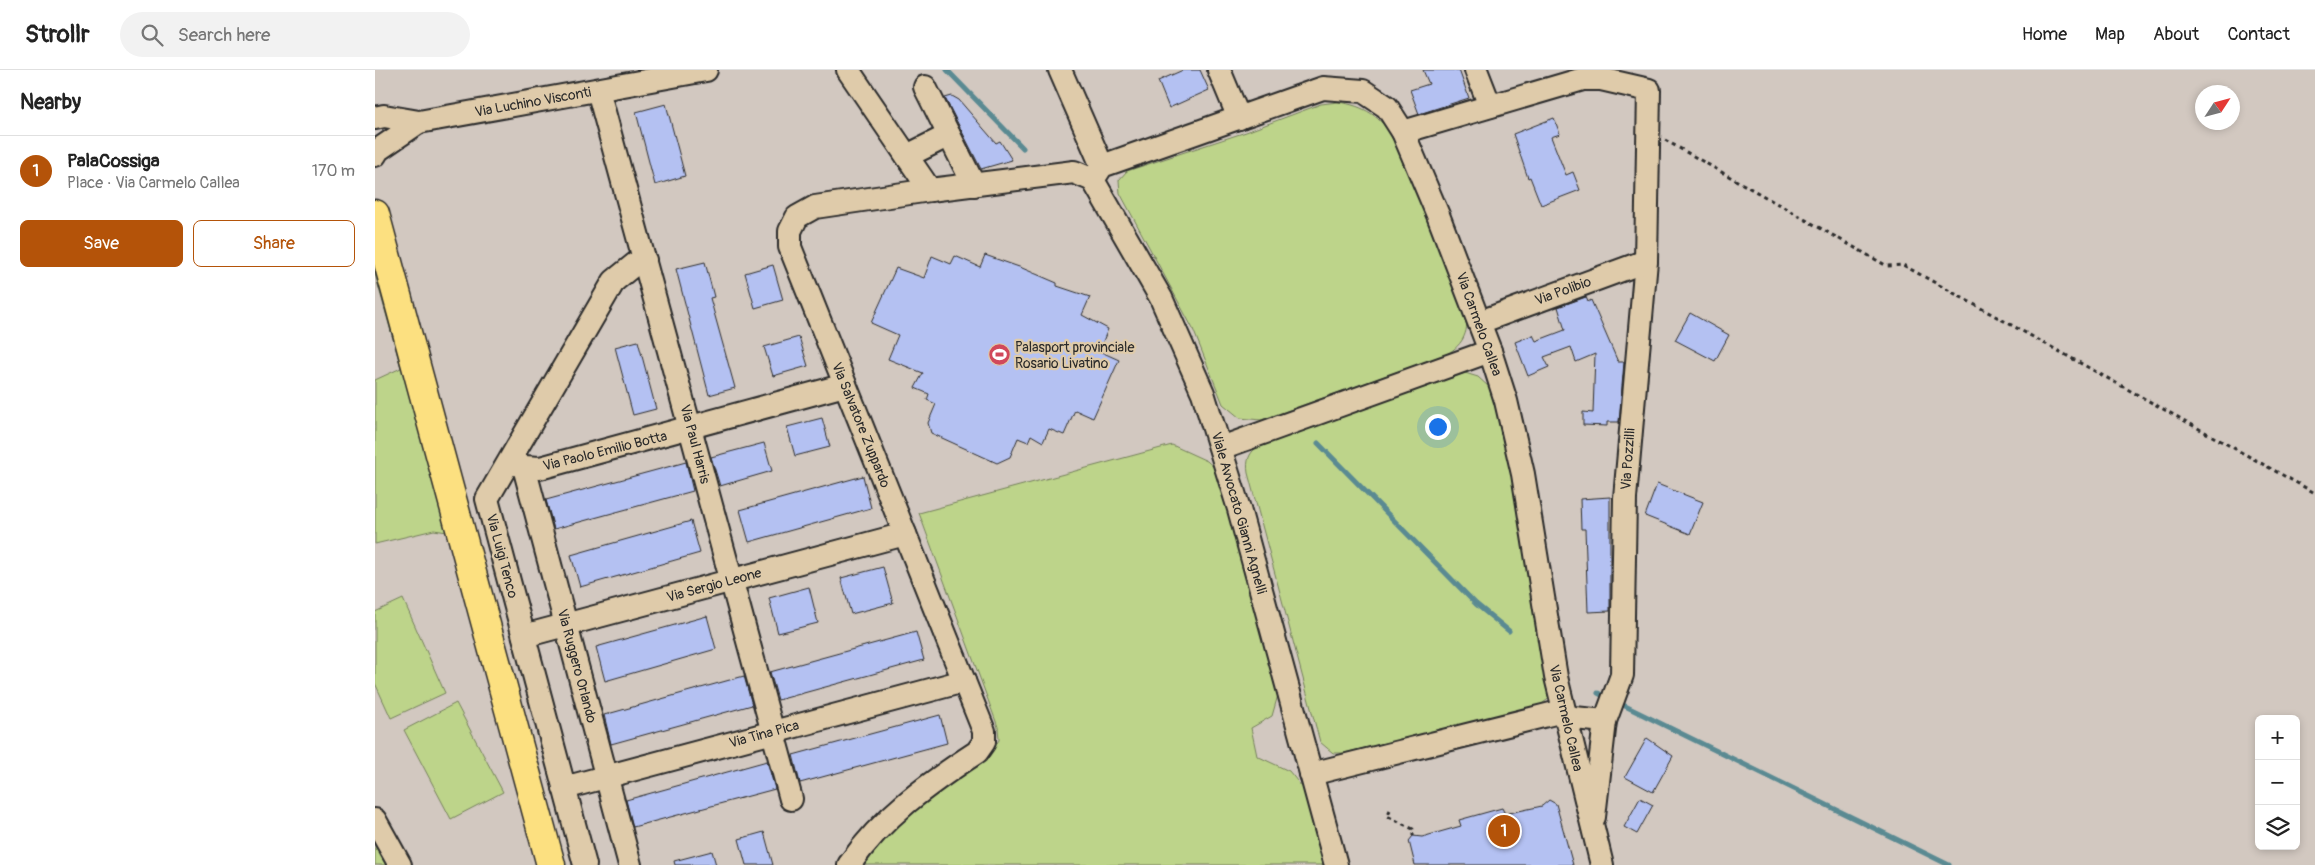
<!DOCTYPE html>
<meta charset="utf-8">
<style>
body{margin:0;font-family:Pangolin,sans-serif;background:#f2f2f2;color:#222}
.controls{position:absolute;right:15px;bottom:15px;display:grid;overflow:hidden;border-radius:8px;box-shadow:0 2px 8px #0003}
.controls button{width:45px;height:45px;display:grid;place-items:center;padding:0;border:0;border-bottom:1px solid #e0e0e0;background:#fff;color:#222;font:25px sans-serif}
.compass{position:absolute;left:1820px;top:15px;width:45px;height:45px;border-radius:50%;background:#fff;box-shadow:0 2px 8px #0003;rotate:54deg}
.you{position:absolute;left:1062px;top:356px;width:18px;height:18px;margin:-12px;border:4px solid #fff;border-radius:50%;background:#1a73e8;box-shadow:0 0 0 8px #1a73e833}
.badge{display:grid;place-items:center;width:32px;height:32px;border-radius:50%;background:#b45309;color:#fff;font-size:16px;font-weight:700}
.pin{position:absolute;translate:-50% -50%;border:2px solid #fff;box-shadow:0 1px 5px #0006}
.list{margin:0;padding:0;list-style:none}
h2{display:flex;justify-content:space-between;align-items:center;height:65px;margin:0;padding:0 20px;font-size:21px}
h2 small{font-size:16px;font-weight:400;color:#767676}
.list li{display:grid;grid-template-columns:32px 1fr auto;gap:15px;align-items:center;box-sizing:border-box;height:70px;padding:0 20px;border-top:1px solid #e0e0e0}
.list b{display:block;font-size:19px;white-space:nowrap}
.list p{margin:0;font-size:16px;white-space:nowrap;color:#767676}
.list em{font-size:16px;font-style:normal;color:#767676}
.actions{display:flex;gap:10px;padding:15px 20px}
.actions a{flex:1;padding:11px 0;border:1px solid #b45309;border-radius:8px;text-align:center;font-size:18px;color:#b45309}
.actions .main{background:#b45309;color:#fff}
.icon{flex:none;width:28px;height:28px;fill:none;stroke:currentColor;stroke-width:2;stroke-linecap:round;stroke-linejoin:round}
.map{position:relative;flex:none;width:1940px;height:795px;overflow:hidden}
header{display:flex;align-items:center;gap:30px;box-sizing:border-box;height:70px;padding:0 25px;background:#fff;border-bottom:1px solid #e0e0e0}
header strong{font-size:24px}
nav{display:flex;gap:28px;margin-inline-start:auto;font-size:18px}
.search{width:350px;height:45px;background:#f2f2f2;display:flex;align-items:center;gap:12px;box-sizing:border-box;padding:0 18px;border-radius:28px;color:#767676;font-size:19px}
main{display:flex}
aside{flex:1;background:#fff}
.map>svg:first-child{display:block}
</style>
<header>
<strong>Strollr</strong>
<div class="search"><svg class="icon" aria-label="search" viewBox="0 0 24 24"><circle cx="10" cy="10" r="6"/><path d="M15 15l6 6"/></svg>Search here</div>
<nav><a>Home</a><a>Map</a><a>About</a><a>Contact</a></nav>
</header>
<main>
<aside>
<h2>Nearby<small></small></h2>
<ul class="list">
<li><span class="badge">1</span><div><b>PalaCossiga</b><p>Place · Via Carmelo Callea</p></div><em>170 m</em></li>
</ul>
<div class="actions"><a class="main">Save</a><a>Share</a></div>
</aside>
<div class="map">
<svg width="1940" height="795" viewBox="0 0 1940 795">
<rect width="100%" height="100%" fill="#d2c8c0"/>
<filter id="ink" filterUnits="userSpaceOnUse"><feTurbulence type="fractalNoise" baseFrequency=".02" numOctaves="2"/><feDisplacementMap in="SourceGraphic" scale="10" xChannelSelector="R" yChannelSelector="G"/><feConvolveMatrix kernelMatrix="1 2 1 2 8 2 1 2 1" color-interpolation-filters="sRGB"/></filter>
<g filter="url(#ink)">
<g fill="#bdd48a" stroke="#74805a">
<path d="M 963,32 C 990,36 1005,46 1019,69 L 1090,241 C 1095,260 1089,274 1072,284 L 886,350 L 865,348 L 848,334 L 818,259 L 745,123 L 744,110 L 752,101 L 871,62 L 946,34 Z"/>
<path d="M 0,191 L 72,462 L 59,460 L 0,474 L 0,310 L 26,298 L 0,204 Z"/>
<path d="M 1090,303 L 1103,307 L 1114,317 L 1120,330 L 1138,407 L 1176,627 L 1164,636 L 969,683 L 958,683 L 945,672 L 873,403 C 871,391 874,382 884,376 Z"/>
<path d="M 797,375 L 832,391 L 843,401 L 903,625 L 897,646 L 876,658 L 882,686 L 914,701 L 931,722 L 951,795 L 490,795 L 512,766 L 543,737 L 611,690 L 624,670 L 623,657 L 544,443 Z"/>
<path d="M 28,529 L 70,623 L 16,648 L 0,613 L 0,542 Z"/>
<path d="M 81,633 L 128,722 L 76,749 L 29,660 Z"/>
<path d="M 0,758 L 21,795 L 0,795 Z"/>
</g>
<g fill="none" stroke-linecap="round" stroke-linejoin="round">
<g stroke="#5a8a92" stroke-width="5">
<path d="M 572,0 L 648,78"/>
<path d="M 943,373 L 1101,534 L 1134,561"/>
<path d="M 1223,623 L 1232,628"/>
<path d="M 1242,632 L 1574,795"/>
</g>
</g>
<g fill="#b4c1f2" stroke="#2b2b2b">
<path d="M 808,0 L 825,0 L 834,20 L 794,38 L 783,11 Z"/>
<path d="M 1048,0 L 1084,0 L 1094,28 L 1044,44 L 1035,20 L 1054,14 Z"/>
<path d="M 577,26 L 584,30 L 621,73 L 625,71 L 637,90 L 606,99 L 570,28 Z"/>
<path d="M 291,34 L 310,106 L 280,115 L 261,42 Z"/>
<path d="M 1179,48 L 1185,64 L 1176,67 L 1191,105 L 1198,102 L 1205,120 L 1166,135 L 1155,107 L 1153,108 L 1138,64 Z"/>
<path d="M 610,185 L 647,198 L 682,213 L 682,216 L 715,227 L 707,245 L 733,259 L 724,281 L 744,290 L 718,348 L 700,340 L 689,365 L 674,359 L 668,372 L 656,365 L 653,372 L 643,368 L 635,387 L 622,393 L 556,363 L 553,353 L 561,334 L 552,330 L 554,324 L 540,318 L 548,303 L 513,289 L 523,265 L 496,253 L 521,198 L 549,208 L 557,186 L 576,194 L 580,186 L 605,197 Z"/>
<path d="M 330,192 L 339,227 L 335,228 L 360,318 L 334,325 L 301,199 Z"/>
<path d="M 398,195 L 408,230 L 380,238 L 370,203 Z"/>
<path d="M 1211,227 L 1213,232 L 1216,230 L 1243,292 L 1249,292 L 1244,352 L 1232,352 L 1232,356 L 1208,355 L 1208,342 L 1218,343 L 1220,284 L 1201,292 L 1196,277 L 1169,287 L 1174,297 L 1153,306 L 1140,272 L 1158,265 L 1161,271 L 1190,260 L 1183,237 Z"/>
<path d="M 1315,243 L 1354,265 L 1340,291 L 1300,270 Z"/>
<path d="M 424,267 L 433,296 L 398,306 L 389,277 Z"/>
<path d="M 263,271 L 281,339 L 258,345 L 240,277 Z"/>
<path d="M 447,348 L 455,377 L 420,386 L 412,357 Z"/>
<path d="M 389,373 L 397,401 L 345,416 L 336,387 Z"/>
<path d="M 311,392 L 318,421 L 179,459 L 171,430 Z"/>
<path d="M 488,406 L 496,438 L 374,472 L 365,440 Z"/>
<path d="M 1282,414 L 1328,432 L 1315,464 L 1270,446 Z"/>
<path d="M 1235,427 L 1235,541 L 1213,542 L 1210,459 L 1206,459 L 1205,429 Z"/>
<path d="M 316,451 L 325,483 L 205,517 L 196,485 Z"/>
<path d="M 508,497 L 518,533 L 476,544 L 466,508 Z"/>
<path d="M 434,517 L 443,553 L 403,563 L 394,528 Z"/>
<path d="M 332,546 L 341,579 L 230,611 L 221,577 Z"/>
<path d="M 541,562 L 549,590 L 403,630 L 395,602 Z"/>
<path d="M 369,606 L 377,635 L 236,674 L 229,645 Z"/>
<path d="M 565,645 L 572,673 L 425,713 L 418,685 Z"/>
<path d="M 1272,668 L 1298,686 L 1278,722 L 1250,707 Z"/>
<path d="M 392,691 L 400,719 L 258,757 L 251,730 Z"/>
<path d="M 1265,728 L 1278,735 L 1262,764 L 1249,757 Z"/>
<path d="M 1174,730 L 1181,734 L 1198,795 L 1040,795 L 1034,771 L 1038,766 L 1047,767 L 1086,756 L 1084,750 L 1127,738 L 1130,744 L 1167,736 Z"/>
<path d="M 389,762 L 398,795 L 371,795 L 364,769 Z"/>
<path d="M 337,781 L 341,795 L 300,795 L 299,791 Z"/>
</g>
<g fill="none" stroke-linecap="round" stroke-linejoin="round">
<defs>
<g id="minor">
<path d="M 473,0 L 555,120"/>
<path d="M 685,0 L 727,96"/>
<path d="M 844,0 L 864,48"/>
<path d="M 1101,0 L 1115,36"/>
<path d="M 550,17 L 599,115"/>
<path d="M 223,20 L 416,729"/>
<path d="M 0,48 L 9,46 L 44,52 L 3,80 L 0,85"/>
<path d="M 44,52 L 331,0"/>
<path d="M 1028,62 L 1208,9 L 1226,9 L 1274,20 L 1271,191 L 1250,428 L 1247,605 L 1230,651 L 1219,747"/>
<path d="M 532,86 L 574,65"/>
<path d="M 718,110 L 727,96 L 948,18 L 988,21 L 1012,37 L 1028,62 L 1063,145 L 1115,281 L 1131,331 L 1148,404 L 1181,607 L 1227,795"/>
<path d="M 718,110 L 786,228 L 828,323 L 864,439 L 961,795"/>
<path d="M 1105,252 L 1271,191"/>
<path d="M 846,378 L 1115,281"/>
<path d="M 136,392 L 149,397 L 165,398 L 470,315"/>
<path d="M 149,397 L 255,795"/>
<path d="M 149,566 L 530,464"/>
<path d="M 936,704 L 1180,643 L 1199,648 L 1230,651"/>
<path d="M 189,718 L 589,611"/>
<path d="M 0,750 L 25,795"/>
<path d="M 210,795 L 112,429 L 239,211 L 260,194 L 270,190"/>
<path d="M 474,795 C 508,746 553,714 602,682 L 609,672 L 609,661 L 415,177 L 415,161 L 422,147 L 440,137 L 555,120 L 699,102 L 718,110"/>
</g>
<path id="major" d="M 0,144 L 176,795"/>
</defs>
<use href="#minor" stroke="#2b2b2b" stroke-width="26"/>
<use href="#major" stroke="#2b2b2b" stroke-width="31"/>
<g stroke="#2b2b2b" stroke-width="3" stroke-dasharray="4 4" stroke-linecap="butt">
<path d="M 1290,70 L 1512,196 L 1528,195 L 1940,423"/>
<path d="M 1015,740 L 1012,746 L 1038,759 L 1038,766"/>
</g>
<use href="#minor" stroke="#dfcbaa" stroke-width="22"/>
<use href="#major" stroke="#fce080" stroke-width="28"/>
</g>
</g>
<defs>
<symbol id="stadium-disc" viewBox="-11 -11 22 22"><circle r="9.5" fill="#d1495b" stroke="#dfcbaa"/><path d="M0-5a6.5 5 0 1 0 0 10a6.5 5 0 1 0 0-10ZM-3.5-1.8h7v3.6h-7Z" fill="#fff"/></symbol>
</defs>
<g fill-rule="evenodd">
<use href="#stadium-disc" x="612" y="272" width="25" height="25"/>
</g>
<g text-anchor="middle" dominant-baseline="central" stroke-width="4.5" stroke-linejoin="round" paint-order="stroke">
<g font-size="14" fill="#2b2b2b" stroke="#dfcbaa">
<text transform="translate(158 32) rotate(-10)">Via Luchino Visconti</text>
<text transform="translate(1188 221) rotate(-20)">Via Polibio</text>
<text transform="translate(1104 254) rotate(70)">Via Carmelo Callea</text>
<text transform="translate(486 355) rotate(68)">Via Salvatore Zuppardo</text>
<text transform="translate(320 374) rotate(75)">Via Paul Harris</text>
<text transform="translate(230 381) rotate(-14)">Via Paolo Emilio Botta</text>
<text transform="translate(1253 389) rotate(-86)">Via Pozzilli</text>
<text transform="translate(864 443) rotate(74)">Viale Avvocato Gianni Agnelli</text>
<text transform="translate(127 486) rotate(75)">Via Luigi Tenco</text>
<text transform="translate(339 515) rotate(-15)">Via Sergio Leone</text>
<text transform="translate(202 596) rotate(75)">Via Ruggero Orlando</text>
<text transform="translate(1191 648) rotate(77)">Via Carmelo Callea</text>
<text transform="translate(389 664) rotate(-15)">Via Tina Pica</text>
</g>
<g font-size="14" fill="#2b2b2b" stroke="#dfcbaa" text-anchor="start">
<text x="640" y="277">Palasport provinciale<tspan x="640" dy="16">Rosario Livatino</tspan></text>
</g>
</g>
</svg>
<div class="controls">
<button>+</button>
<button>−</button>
<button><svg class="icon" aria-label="layers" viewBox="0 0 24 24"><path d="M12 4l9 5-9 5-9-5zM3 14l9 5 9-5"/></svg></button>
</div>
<svg class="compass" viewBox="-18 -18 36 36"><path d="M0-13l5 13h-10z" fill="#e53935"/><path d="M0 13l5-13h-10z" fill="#767676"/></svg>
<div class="you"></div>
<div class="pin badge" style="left:1129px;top:761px">1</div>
</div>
</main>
